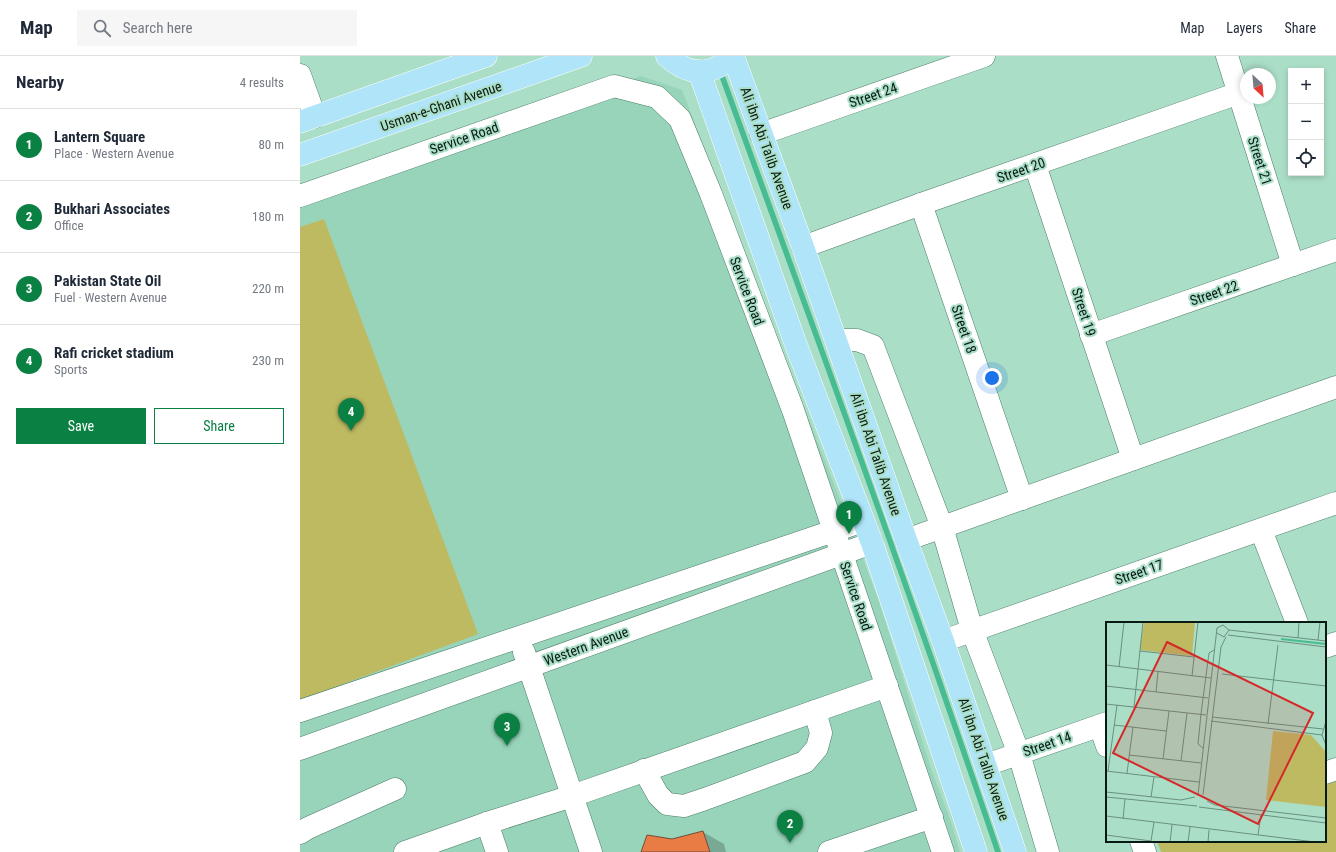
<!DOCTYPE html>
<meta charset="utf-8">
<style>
body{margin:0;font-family:"Roboto Condensed",sans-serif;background:#f6f6f7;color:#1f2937}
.controls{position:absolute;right:12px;top:12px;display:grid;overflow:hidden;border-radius:0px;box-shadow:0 2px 6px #0003}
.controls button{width:36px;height:36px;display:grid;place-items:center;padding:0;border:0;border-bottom:1px solid #e0e1e3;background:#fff;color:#1f2937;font:20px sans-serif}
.compass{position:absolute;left:940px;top:12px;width:36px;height:36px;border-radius:50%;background:#fff;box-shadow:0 2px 6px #0003;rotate:154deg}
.you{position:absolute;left:692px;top:322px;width:14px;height:14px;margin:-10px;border:3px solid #fff;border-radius:50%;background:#1a73e8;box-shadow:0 0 0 6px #1a73e833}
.badge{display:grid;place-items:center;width:26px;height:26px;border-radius:50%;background:#0b8043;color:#fff;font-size:13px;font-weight:700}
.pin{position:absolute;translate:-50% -33px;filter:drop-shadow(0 1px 2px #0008)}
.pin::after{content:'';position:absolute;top:21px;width:14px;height:12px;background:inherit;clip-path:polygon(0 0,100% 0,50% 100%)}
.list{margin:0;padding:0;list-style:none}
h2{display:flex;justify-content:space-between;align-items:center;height:52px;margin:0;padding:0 16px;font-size:17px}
h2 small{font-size:13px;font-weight:400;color:#747a83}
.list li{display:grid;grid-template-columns:26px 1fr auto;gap:12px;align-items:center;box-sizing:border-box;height:72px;padding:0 16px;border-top:1px solid #e0e1e3}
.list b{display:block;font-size:15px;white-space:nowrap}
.list p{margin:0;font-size:13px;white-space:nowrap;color:#747a83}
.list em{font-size:13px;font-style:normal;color:#747a83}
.actions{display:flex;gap:8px;padding:12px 16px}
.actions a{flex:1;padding:9px 0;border:1px solid #0b8043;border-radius:0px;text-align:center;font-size:14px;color:#0b8043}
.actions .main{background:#0b8043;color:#fff}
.icon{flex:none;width:22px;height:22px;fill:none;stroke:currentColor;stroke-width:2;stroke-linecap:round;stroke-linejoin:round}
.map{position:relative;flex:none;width:1036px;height:796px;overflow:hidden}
header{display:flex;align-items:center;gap:24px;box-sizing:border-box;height:56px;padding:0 20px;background:#fff;border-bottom:1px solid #e0e1e3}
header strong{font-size:19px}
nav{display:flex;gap:22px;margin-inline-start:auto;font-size:14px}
.search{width:280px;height:36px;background:#f6f6f7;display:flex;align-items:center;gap:10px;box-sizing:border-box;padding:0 14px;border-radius:0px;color:#747a83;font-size:15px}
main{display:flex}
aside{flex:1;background:#fff}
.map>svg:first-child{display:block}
</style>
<header>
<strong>Map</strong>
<div class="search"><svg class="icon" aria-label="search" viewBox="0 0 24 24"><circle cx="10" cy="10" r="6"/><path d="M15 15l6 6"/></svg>Search here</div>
<nav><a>Map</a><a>Layers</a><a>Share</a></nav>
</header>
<main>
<aside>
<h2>Nearby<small>4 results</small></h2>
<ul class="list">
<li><span class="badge">1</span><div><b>Lantern Square</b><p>Place · Western Avenue</p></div><em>80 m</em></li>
<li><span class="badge">2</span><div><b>Bukhari Associates</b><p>Office</p></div><em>180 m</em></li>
<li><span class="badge">3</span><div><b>Pakistan State Oil</b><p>Fuel · Western Avenue</p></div><em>220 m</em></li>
<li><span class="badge">4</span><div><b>Rafi cricket stadium</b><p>Sports</p></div><em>230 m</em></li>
</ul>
<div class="actions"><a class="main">Save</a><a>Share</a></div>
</aside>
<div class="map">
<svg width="1036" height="796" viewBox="0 0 1036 796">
<rect width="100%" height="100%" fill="#abdec7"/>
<path fill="#98d4ba" d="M 341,20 L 382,34 L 579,545 L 632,716 L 650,763 L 660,796 L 0,796 L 0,131 Z"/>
<g fill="#beba62">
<path d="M 24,163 L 178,578 L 0,644 L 0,171 Z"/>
<path d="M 1036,718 L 1036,796 L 861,796 L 857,785 L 1025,785 L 1025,722 Z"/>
</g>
<path fill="#0003" d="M 403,776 L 424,788 L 426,796 L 342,796 L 372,784 Z"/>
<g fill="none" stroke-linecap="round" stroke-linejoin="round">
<path stroke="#47bb91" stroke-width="5.5" d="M 422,20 C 516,278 610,536 698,796"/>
</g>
<path fill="#e97c44" stroke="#744c39" d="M 403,775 L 410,796 L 341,796 L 347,779 L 372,783 Z"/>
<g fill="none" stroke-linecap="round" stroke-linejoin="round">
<defs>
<g id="minor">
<path d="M 927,0 L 993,209"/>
<path d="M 0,19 L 15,61"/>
<path d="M 461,78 L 684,0"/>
<path d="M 735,109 L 833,403"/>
<path d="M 0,140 L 314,30 L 357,41 L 380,63 L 411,138 L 493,354 L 643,796"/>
<path d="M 621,148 L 722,443"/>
<path d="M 503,191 L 621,148 L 939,37"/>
<path d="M 791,279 L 1036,194"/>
<path d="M 536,284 L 557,284 L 573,290 L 642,471 L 672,574 L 719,698 L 748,796"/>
<path d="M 961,474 L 997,567"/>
<path d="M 606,484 L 1036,331"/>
<path d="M 643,585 L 1036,447"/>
<path d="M 1025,591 L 1036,587"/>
<path d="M 224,596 L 291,796"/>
<path d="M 0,655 L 563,465"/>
<path d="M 800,670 L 807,690"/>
<path d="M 0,693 L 572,487"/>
<path d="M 686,709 L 807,667"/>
<path d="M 344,714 L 358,739 L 367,748 L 384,750 L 405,743 L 505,706 L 517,692 L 521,677 L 515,655"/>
<path d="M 1025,717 L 1036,713"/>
<path d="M 187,767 L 197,796"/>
<path d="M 0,777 L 8,772 L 95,733"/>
<path d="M 841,785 L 845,796"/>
<path d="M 105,796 L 187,767 L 272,740 L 587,630"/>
<path d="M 529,796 L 632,761"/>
</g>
<g id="major">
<path d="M 367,0 C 389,20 411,21 433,0"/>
<path d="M 433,0 L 503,191 L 606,484 L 643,585 L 715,796"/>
<path d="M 399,15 L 496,289 L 572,487 L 676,796"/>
<path d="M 0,66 L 186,0"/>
<path d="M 0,99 L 281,0"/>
</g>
</defs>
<use href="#minor" stroke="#4c7d69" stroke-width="23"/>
<use href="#major" stroke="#fff" stroke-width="23"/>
<use href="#minor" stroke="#fff" stroke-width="22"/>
<use href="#major" stroke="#afe4f9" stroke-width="22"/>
</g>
<g text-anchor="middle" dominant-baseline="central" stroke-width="4" stroke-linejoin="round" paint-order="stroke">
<g font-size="14" fill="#071b14" stroke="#abdec7">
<text transform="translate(573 39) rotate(-19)">Street 24</text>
<text transform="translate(141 50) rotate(-19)">Usman-e-Ghani Avenue</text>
<text transform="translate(164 82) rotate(-19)">Service Road</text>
<text transform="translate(467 92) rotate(70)">Ali ibn Abi Talib Avenue</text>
<text transform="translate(960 105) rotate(72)">Street 21</text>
<text transform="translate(721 114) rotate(-19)">Street 20</text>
<text transform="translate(447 235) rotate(69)">Service Road</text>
<text transform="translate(914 237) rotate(-19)">Street 22</text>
<text transform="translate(784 256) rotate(72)">Street 19</text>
<text transform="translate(664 273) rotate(71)">Street 18</text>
<text transform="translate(576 398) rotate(71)">Ali ibn Abi Talib Avenue</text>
<text transform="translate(839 516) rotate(-19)">Street 17</text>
<text transform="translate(556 540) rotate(71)">Service Road</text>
<text transform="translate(286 590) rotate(-20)">Western Avenue</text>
<text transform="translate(747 688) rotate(-19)">Street 14</text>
<text transform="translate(684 703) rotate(71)">Ali ibn Abi Talib Avenue</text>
</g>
</g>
<g transform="translate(806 566)">
<rect width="220" height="220" fill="#abdec7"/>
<path d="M 38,0 L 89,0 L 86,34 L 34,28 ZM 167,109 L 205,113 L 220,130 L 220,185 L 160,178 Z" fill="#beba62"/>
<path fill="none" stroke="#47bb91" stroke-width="2" d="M 175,17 L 220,22"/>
<path fill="none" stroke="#69907f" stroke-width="1" d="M 123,8 L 220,19M 122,13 L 220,25M 192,16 L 193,0M 212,18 L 214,0M 34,29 L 88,35M 0,43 L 105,56M 13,45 L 18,0M 116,52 L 220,64M 86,54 L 92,0M 0,64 L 102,76M 50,70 L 52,50M 0,82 L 100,93M 28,85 L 37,0M 106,95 L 217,107M 105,99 L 216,113M 220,99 L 216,113 L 220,123M 162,102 L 172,23M 8,103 L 60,109M 97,126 L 92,122 L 95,92 L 103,31 L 108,28M 23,133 L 95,141M 57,137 L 63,89M 75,139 L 81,91M 0,149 L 93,160M 2,149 L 11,83M 21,151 L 27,105M 0,170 L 75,178 L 89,175M 92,173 L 111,6 L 117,3 L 123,8 L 118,15 L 111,11M 97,173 L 115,25 L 120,15M 0,175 L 91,184M 45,175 L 48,155M 101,179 L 109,183 L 220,196M 93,185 L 220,201M 0,194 L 209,220M 17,197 L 19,177M 0,213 L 45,219M 152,213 L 155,193M 45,219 L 48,200M 64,220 L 66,203M 82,220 L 84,205M 102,220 L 103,208"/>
<path fill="#d62828" fill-opacity="0.15" stroke="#d62828" stroke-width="2" d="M 61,20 L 207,91 L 152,202 L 7,131 Z"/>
<rect width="220" height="220" fill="none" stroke="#071b14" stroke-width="2"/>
</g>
</svg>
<div class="controls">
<button>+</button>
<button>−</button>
<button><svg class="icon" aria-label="locate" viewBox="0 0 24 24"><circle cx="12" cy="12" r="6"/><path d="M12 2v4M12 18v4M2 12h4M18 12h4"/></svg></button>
</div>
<svg class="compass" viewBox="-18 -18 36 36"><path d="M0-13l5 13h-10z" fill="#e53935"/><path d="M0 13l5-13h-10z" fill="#747a83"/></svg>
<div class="you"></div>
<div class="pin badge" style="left:549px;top:478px">1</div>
<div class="pin badge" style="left:490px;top:787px">2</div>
<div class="pin badge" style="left:207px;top:690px">3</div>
<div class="pin badge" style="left:51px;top:375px">4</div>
</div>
</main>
